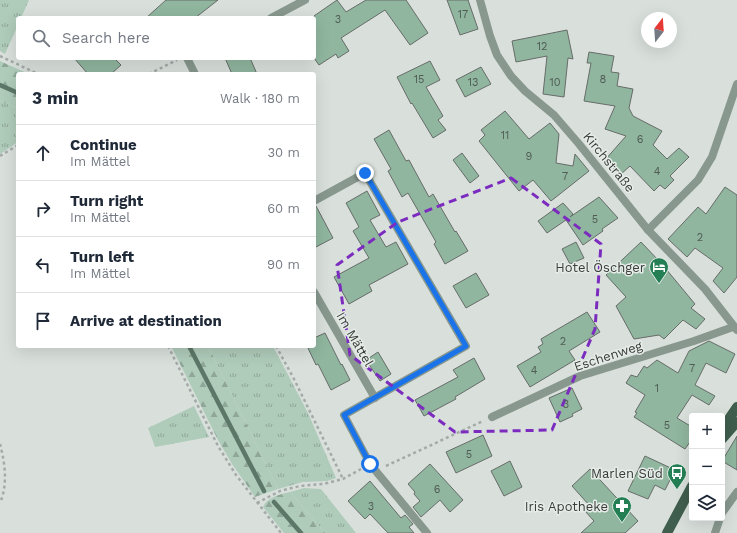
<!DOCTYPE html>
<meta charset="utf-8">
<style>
body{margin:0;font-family:"Work Sans",sans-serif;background:#f6f6f7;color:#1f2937}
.controls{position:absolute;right:12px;bottom:12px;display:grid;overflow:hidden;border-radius:4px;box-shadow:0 4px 16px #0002}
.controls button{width:36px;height:36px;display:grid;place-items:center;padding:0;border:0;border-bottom:1px solid #e0e1e3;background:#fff;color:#1f2937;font:20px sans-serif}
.compass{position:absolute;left:641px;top:12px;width:36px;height:36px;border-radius:50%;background:#fff;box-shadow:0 4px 16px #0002;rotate:17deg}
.stop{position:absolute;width:12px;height:12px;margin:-9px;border:3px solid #1a73e8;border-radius:50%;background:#fff}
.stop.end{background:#1a73e8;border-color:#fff;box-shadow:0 1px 4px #0008}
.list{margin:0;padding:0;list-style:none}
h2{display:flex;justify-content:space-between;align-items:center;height:52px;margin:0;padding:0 16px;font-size:17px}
h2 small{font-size:13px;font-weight:400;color:#747a83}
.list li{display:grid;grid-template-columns:26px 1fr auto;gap:12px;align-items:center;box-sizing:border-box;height:56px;padding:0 16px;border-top:1px solid #e0e1e3}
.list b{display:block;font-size:15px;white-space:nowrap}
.list p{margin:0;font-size:13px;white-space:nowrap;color:#747a83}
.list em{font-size:13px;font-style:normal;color:#747a83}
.icon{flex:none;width:22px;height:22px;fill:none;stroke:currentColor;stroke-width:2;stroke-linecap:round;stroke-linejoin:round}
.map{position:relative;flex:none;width:737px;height:533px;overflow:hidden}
.search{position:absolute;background:#fff;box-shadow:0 4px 16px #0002;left:16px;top:16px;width:300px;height:44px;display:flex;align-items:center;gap:10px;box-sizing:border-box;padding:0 14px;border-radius:4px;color:#747a83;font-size:15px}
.panel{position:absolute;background:#fff;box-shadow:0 4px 16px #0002;left:16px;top:72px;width:300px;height:276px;border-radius:4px}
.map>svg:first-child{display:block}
</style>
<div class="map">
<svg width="737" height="533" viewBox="0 0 737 533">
<defs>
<pattern id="grass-tufts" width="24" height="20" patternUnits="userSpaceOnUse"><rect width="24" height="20" fill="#afcbba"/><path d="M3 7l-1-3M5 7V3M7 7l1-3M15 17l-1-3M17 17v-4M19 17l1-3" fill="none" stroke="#8fa698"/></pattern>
<pattern id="forest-firs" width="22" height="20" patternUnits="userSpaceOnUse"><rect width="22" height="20" fill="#afcbba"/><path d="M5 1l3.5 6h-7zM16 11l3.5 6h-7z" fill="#8fa698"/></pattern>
</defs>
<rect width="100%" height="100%" fill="#d9e0dc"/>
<g fill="url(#grass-tufts)">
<path d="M 0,0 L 29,0 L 21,18 L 18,18 L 18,25 L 5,54 L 0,51 Z"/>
<path d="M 0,100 L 18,109 L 18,142 L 0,154 Z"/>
<path d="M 208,346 L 273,346 L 308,413 L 336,478 L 327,481 L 303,482 L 278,489 Z"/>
<path d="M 194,406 L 209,437 L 155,447 L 148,428 Z"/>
<path d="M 304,488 L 321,489 L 356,533 L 325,533 L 290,492 Z"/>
</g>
<g fill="url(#forest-firs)">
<path d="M 0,61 L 29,74 L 18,74 L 18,109 L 0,100 Z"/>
<path d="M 171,346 L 208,346 L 278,489 L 255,497 L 232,464 L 218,440 Z"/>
<path d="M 290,492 L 325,533 L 284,533 L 263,507 C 267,497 281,494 290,492 Z"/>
</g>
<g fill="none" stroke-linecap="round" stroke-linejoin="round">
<g stroke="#5c7768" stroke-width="4.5">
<path d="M 0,85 L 18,93"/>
<path d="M 189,346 L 264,491"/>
<path d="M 274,502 L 301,533"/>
</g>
</g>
<g fill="#90b69f" stroke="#676c69">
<path d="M 166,0 L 218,0 L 195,18 L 146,18 Z"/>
<path d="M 337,0 L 346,12 L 366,0 L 406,0 L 428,33 L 410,45 L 385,10 L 341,38 L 349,51 L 338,58 L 336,54 L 319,65 L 314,58 L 314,16 Z"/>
<path d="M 447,0 L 468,0 L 478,29 L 460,35 Z"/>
<path d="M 567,30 L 573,59 L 568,58 L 564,97 L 543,94 L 547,56 L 516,62 L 512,41 Z"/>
<path d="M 589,52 L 614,56 L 611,72 L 619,73 L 617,86 L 633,89 L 629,108 L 633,116 L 662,131 L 653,145 L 667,159 L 679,148 L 689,157 L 670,176 L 674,180 L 665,189 L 660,185 L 654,191 L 630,166 L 620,175 L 605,160 L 626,136 L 605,129 L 615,106 L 584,101 L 591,63 L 587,63 Z"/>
<path d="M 74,58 L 114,58 L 121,65 L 111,74 L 88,74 Z"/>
<path d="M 225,58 L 250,58 L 257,74 L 232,74 Z"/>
<path d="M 430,61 L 440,80 L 426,87 L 443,116 L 438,120 L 446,130 L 433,138 L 412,103 L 411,104 L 397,77 Z"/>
<path d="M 481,67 L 491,84 L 465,97 L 456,80 Z"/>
<path d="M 505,111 L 529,139 L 550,123 L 559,134 L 556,163 L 573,166 L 575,154 L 589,171 L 551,201 L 533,180 L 519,191 L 479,141 L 485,135 L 481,130 Z"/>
<path d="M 389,130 L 406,161 L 409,160 L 429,197 L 433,194 L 455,232 L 456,231 L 468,251 L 445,264 L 434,244 L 436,242 L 408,193 L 402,197 L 388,171 L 391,169 L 374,139 Z"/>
<path d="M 462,153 L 479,176 L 470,183 L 453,160 Z"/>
<path d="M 725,187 L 737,195 L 737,277 L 724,293 L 713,281 L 723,268 L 695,248 L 687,257 L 668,239 L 698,207 L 706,214 Z"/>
<path d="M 367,191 L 380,215 L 370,220 L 386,247 L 396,242 L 408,264 L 369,285 L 372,291 L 349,304 L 334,277 L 369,258 L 353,231 L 359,227 L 346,203 Z"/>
<path d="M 599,197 L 618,218 L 602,229 L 603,231 L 583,245 L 566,220 L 547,233 L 538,221 L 563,203 L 573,214 L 570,217 Z"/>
<path d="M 314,206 L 316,206 L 333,238 L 314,248 Z"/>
<path d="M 576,242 L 584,258 L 570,264 L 562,249 Z"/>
<path d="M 641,242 L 661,263 L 695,304 L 691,308 L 705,319 L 696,329 L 683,320 L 664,339 L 659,335 L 634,339 L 616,306 L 626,297 L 606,275 Z"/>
<path d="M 476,273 L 489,295 L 466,308 L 453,286 Z"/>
<path d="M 587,312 L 600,332 L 569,351 L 575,360 L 530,387 L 517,366 L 541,352 L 538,347 L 543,344 L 541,339 Z"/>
<path d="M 325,333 L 341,365 L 342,364 L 350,380 L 331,390 L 318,364 L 316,365 L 307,346 L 314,346 L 314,338 Z"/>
<path d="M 709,341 L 735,354 L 726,373 L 706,363 L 695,385 L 715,396 L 709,405 L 692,395 L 677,418 L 692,427 L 692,439 L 685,449 L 634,417 L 637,413 L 635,412 L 645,395 L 626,383 L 631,375 L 637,377 L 644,366 L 647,368 L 657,360 L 678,373 L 689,351 Z"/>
<path d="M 378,352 L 391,374 L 380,381 L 366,360 Z"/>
<path d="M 474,358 L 485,379 L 455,397 L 456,399 L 424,416 L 415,400 L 458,377 L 453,370 Z"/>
<path d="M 572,388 L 582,409 L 572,414 L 573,416 L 560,422 L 549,398 Z"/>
<path d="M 483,435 L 492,456 L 456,473 L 446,452 Z"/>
<path d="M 737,436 L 737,470 L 722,461 Z"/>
<path d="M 645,456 L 675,470 L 665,490 L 655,485 L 648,499 L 628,491 Z"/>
<path d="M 510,461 L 522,487 L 504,496 L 491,471 Z"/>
<path d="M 430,464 L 463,500 L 450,512 L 440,500 L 421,517 L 413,507 L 420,501 L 414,494 L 415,492 L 408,484 Z"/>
<path d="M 590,469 L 638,521 L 625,533 L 581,533 L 594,521 L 584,510 L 589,505 L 572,486 Z"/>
<path d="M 370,481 L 401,518 L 405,515 L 413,524 L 409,527 L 414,533 L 388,533 L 370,514 L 365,519 L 348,501 Z"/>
</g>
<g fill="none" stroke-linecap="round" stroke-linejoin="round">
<g stroke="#a4aaa7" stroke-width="2.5" stroke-dasharray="3 3" stroke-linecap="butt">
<path d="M 0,56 L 38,74"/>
<path d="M 149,74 L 177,60"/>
<path d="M 0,156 L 18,145"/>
<path d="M 168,346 L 218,446 L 236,475 L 281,533"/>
<path d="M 276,346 L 294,379 L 343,479"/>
<path d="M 0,444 C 5,463 8,484 0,503"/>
<path d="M 386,466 L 483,421"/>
<path d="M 257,503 L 280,491 L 300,486 L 323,484 L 343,479 L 361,469"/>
</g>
<g stroke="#88988e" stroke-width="8">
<path d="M 480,0 L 490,36 L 497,55 L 511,76 L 525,91 L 554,115 L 579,144 L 648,230 L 705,289 L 737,330"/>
<path d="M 271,18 L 305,0"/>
<path d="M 187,58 L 195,74"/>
<path d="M 314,201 L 365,173 L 466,346 L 344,415 L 370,464 L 427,533"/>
<path d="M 648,230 L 698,180 L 712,157 L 737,84"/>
<path d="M 314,292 L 375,398"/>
<path d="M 492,417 L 580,376 L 694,341 L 733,327"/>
<path d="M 722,513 L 737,492"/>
<path d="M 715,533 L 720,518"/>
</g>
<g stroke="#405e4d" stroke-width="10">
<path d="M 722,429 L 737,407"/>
<path d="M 722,439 L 737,422"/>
<path d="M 667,533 L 692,486"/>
</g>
</g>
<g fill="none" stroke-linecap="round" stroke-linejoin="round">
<path stroke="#1a73e8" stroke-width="5" d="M 365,173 L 466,346 L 344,415 L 370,464"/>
</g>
<path fill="none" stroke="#7b2cbf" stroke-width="3" stroke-dasharray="8 5" stroke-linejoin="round" d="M 511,178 L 601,244 L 595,329 L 552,430 L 455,432 L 350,355 L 337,265 L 398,222 Z"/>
<defs>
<symbol id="hotel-pin" viewBox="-11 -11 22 30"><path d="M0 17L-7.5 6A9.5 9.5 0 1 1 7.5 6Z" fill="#247f55" stroke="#e6ede9"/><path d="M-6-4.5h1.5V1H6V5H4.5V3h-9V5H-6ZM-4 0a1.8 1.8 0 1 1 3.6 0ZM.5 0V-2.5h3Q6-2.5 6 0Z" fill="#fff"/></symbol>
<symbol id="bus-pin" viewBox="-11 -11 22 30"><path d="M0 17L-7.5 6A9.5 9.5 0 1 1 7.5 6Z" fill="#247f55" stroke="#e6ede9"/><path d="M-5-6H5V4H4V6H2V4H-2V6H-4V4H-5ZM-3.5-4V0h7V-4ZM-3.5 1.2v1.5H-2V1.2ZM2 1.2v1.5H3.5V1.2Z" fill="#fff"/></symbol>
<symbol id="pharmacy-pin" viewBox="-11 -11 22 30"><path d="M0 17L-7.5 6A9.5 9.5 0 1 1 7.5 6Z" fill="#247f55" stroke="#e6ede9"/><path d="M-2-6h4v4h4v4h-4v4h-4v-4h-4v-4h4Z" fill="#fff"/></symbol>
</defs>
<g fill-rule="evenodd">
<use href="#hotel-pin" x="648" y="256" width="22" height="30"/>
<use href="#bus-pin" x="666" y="462" width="22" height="30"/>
<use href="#pharmacy-pin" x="611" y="495" width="22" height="30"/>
</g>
<g text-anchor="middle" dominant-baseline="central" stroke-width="3" stroke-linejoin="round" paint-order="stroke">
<g font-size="11" fill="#505b54">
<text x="463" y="14">17</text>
<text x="338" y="19">3</text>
<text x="542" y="46">12</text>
<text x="419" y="79">15</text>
<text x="603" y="79">8</text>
<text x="473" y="82">13</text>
<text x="555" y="82">10</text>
<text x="505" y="135">11</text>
<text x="640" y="139">6</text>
<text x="529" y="156">9</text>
<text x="657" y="171">4</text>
<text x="565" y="176">7</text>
<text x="595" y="219">5</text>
<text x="700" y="237">2</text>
<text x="563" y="341">2</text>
<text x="692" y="368">7</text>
<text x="534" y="370">4</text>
<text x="657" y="388">1</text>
<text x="566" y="404">3</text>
<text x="667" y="425">5</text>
<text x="469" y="454">5</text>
<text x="437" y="489">6</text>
<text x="371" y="506">3</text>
</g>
<g font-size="13" fill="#3a3d3b" stroke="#e6ede9">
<text transform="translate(609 162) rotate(51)">Kirchstraße</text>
<text transform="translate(355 339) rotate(60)">Im Mättel</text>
<text transform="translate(608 356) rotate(-18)">Eschenweg</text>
</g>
<g font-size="13" fill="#3a3d3b" stroke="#e6ede9" text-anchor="end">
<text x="645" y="267">Hotel Öschger</text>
<text x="663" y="473">Marlen Süd</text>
<text x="608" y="506">Iris Apotheke</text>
</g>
</g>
</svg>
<div class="controls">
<button>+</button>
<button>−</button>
<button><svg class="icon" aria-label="layers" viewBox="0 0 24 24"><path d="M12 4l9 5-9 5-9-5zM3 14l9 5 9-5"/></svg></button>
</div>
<svg class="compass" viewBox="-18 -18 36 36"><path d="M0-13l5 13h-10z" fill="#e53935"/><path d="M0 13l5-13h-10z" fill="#747a83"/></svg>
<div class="stop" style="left:370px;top:464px"></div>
<div class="stop end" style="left:365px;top:173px"></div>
<div class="search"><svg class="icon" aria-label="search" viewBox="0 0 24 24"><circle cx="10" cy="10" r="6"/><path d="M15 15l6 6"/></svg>Search here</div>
<section class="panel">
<h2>3 min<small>Walk · 180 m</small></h2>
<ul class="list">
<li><svg class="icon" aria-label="ahead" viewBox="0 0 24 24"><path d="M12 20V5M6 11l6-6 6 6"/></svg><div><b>Continue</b><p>Im Mättel</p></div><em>30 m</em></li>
<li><svg class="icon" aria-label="right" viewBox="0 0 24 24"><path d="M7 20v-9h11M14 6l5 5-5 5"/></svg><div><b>Turn right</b><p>Im Mättel</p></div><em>60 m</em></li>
<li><svg class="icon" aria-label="left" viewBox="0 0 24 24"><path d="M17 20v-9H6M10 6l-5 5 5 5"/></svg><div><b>Turn left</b><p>Im Mättel</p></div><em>90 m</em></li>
<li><svg class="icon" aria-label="arrive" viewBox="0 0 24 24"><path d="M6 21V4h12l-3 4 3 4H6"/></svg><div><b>Arrive at destination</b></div></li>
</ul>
</section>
</div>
